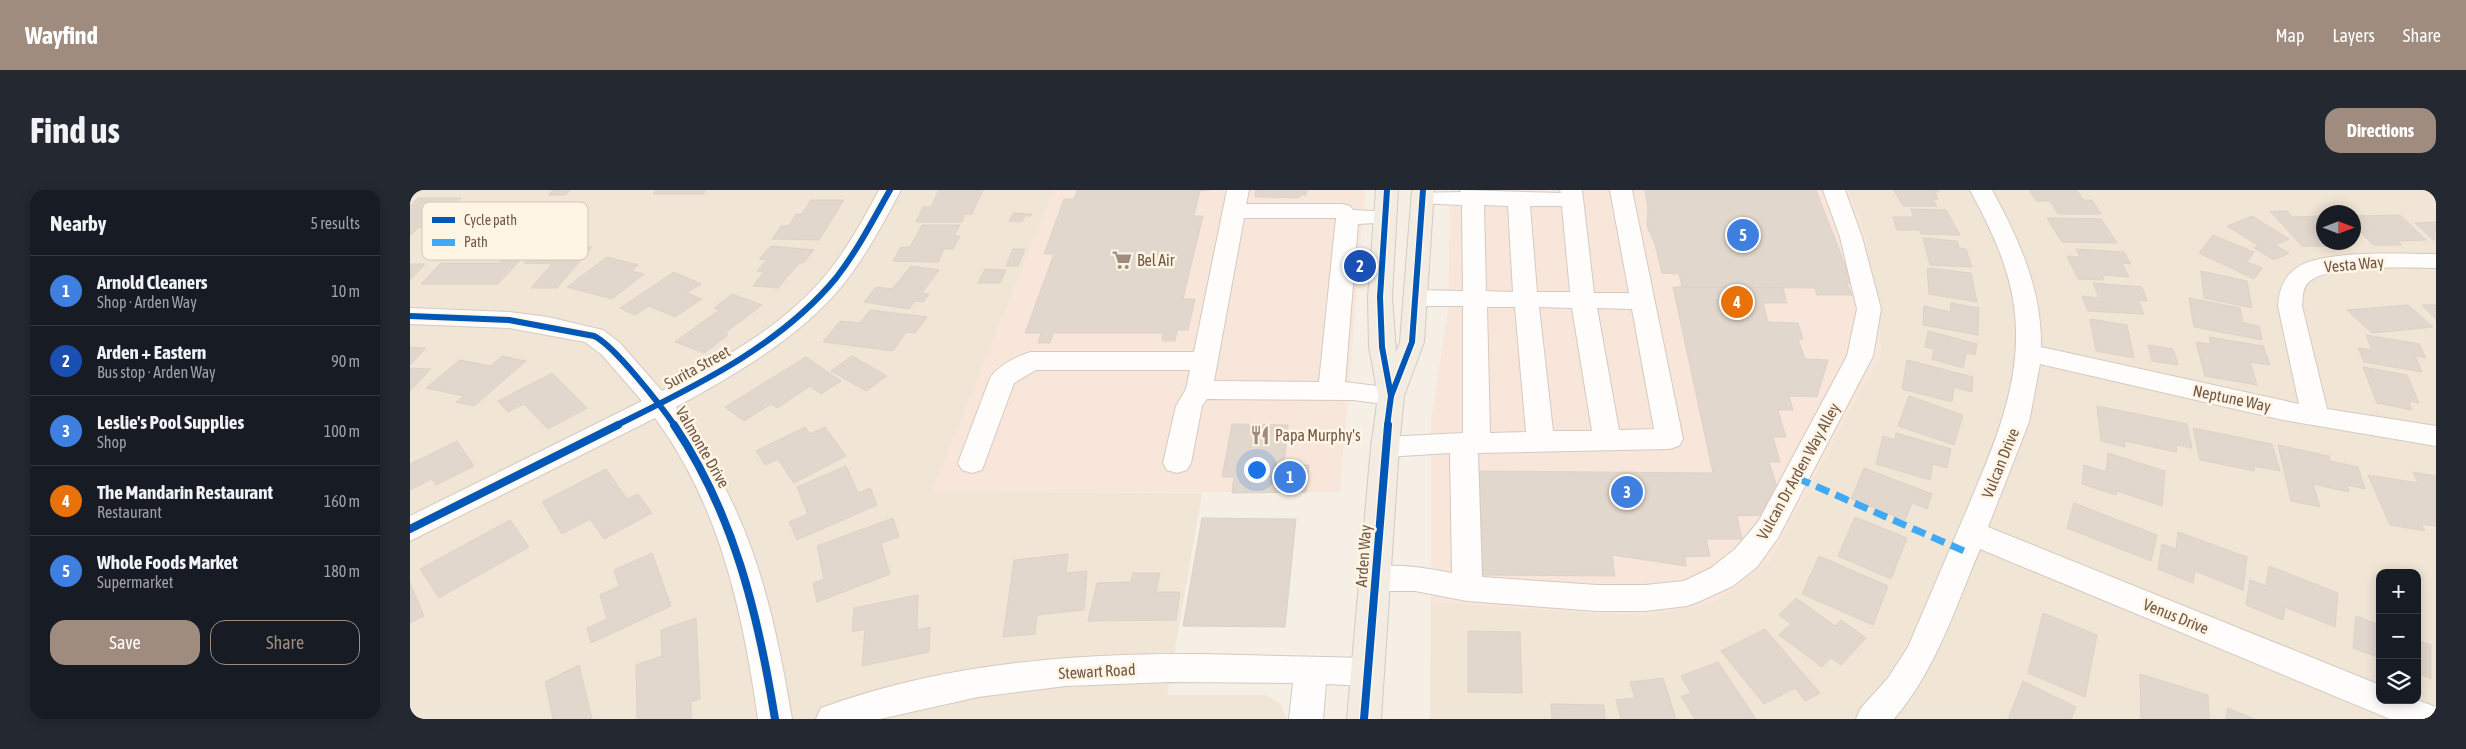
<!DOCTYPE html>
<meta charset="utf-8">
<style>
body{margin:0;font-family:"Asap Condensed",sans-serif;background:#242831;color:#f1f3f6}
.controls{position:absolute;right:15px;bottom:15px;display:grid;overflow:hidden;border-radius:10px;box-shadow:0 2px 12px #0003}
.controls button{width:45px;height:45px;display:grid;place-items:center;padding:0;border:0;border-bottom:1px solid #363941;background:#171b24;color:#f1f3f6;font:25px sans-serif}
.compass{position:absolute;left:1906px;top:15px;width:45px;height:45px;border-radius:50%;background:#171b24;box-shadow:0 2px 12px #0003;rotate:90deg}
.you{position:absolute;left:846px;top:279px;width:18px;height:18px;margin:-12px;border:4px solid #fff;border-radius:50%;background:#1a73e8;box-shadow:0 0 0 8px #1a73e833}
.badge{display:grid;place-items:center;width:32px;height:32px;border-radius:50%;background:#a08c7e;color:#fff;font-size:16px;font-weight:700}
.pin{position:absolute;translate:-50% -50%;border:2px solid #fff;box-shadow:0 1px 5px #0006}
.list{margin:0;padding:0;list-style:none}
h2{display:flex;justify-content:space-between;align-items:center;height:65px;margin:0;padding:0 20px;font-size:21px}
h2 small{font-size:16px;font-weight:400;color:#9ea1a6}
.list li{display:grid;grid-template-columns:32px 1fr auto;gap:15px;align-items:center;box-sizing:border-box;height:70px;padding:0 20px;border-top:1px solid #363941}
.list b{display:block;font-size:19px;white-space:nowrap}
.list p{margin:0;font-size:16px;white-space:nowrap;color:#9ea1a6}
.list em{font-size:16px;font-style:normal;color:#9ea1a6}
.actions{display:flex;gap:10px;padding:15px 20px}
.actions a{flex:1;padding:11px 0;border:1px solid #a08c7e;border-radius:15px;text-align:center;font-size:18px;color:#a08c7e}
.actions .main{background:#a08c7e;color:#fff}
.icon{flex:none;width:28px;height:28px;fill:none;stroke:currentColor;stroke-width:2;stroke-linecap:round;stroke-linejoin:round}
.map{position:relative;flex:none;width:2026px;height:529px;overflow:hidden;border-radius:15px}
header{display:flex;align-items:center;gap:30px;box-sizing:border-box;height:70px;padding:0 25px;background:#a08c7e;color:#fff}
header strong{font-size:24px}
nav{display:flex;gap:28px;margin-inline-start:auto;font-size:18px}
.intro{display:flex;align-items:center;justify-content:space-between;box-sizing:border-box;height:120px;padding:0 30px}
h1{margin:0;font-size:35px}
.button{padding:12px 22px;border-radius:15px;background:#a08c7e;color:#fff;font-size:18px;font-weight:700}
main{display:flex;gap:30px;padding:0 30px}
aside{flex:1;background:#171b24;border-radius:15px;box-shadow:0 2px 12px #0003}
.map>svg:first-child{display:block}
</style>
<header>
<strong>Wayfind</strong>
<nav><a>Map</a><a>Layers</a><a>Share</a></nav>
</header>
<div class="intro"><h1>Find us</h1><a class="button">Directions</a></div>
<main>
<aside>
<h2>Nearby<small>5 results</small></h2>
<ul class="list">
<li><span class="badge" style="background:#3f7fe0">1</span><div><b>Arnold Cleaners</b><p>Shop · Arden Way</p></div><em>10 m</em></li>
<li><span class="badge" style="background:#1a4fb4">2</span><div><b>Arden + Eastern</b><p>Bus stop · Arden Way</p></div><em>90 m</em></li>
<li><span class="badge" style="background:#3f7fe0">3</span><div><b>Leslie's Pool Supplies</b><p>Shop</p></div><em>100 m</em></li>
<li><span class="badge" style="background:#e8710a">4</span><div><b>The Mandarin Restaurant</b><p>Restaurant</p></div><em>160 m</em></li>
<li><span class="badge" style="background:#3f7fe0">5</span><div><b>Whole Foods Market</b><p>Supermarket</p></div><em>180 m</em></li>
</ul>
<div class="actions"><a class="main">Save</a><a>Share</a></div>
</aside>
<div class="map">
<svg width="2026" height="529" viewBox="0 0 2026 529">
<rect width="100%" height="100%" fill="#f5efe5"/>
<g fill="#f1e5d5" fill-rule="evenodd">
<path d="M 0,0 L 644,0 L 522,302 L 792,303 L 757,505 L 855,505 L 870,513 L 877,529 L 0,529 Z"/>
<path d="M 1438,0 L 2026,0 L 2026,529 L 1020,529 L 1021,412 L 1233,426 L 1453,38 ZM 1914,22 L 1944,22 L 1944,52 L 1914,52 ZM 1970,383 L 2007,383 L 2007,510 L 1970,510 Z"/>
</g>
<g fill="#f9e6db">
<path d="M 644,0 L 955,0 L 930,302 L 522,302 Z"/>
<path d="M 1040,0 L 1438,0 L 1453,38 L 1469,116 L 1471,164 L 1359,372 L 1304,413 L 1233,426 L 1021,412 L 1021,230 L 1038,120 Z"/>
</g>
<g fill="#e1d7cd" stroke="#ded2c7">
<path d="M 143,0 L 160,0 L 155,5 L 138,5 Z"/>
<path d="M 246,0 L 296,0 L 293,4 L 243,4 Z"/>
<path d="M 529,0 L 573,0 L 562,24 L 555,24 L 552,32 L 506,32 L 513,17 L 521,17 Z"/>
<path d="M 667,0 L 800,0 L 790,1 L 784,26 L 793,26 L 773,109 L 785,109 L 778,140 L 767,140 L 765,151 L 752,151 L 753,143 L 643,143 L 640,153 L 628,153 L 631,143 L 615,143 L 644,64 L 634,64 L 654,9 L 664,9 Z"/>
<path d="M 846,0 L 897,0 L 896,5 L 890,5 L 889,8 L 848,7 L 845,6 Z"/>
<path d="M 1235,0 L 1406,0 L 1442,93 L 1437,93 L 1442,105 L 1407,105 L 1405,98 L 1272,97 L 1269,84 L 1252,83 L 1245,55 L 1237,36 L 1238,20 Z"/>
<path d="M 1484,0 L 1528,0 L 1529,2 L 1525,2 L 1528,9 L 1523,10 L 1527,16 L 1493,16 Z"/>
<path d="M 1619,0 L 1667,0 L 1673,10 L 1682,10 L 1691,24 L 1648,24 L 1640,11 L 1626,11 Z"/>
<path d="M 8,8 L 51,8 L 41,18 L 36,18 L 17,37 L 9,37 L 0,46 L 0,16 Z"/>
<path d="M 401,10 L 434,10 L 409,50 L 362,49 L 371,36 L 379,36 L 386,24 L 392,24 Z"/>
<path d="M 1501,19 L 1536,20 L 1550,45 L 1511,44 L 1509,40 L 1487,40 L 1483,27 L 1504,27 Z"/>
<path d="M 1860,21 L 1877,21 L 1882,27 L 1914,26 L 1914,48 L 1911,48 L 1919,56 L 1892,56 Z"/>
<path d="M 603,23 L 622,24 L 621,26 L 615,26 L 612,32 L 599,31 Z"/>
<path d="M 1990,25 L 2016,50 L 1988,51 L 1992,55 L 1963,55 L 1944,35 L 1944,26 Z"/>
<path d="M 1842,26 L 1879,49 L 1865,55 L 1879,63 L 1864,70 L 1844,58 L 1849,56 L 1817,36 Z"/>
<path d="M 1637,28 L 1691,29 L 1707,53 L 1652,52 Z"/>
<path d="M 2026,32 L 2024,51 L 2005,33 Z"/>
<path d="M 512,35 L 550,35 L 544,46 L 550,46 L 543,59 L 534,59 L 528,72 L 483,71 L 491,57 L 500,57 Z"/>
<path d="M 1803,45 L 1844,62 L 1837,72 L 1852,78 L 1844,89 L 1789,63 Z"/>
<path d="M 1513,48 L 1547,51 L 1549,58 L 1556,59 L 1562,77 L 1520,75 Z"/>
<path d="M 129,56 L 182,57 L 147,98 L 121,98 L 142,74 L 114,73 Z"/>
<path d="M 361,56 L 404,60 L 393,73 L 389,73 L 368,98 L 343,96 L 354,82 L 347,81 L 357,70 L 349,69 Z"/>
<path d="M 603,59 L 615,59 L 608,76 L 596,76 Z"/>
<path d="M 1666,59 L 1714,62 L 1721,74 L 1712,73 L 1719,87 L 1692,85 L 1694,90 L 1668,89 L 1657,66 L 1670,67 Z"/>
<path d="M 97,65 L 115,65 L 88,94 L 11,94 L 31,73 L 89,73 Z"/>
<path d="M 197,67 L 228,75 L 221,81 L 234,84 L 202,109 L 157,97 Z"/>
<path d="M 0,74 L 15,74 L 0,90 Z"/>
<path d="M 501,76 L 529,80 L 512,103 L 519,104 L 513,112 L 505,111 L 499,119 L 454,112 L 466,97 L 482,99 Z"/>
<path d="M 1517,78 L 1561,83 L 1567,112 L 1519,104 Z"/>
<path d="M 575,79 L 596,80 L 590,93 L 568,93 Z"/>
<path d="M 1791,81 L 1837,91 L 1842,118 L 1794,108 Z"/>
<path d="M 264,82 L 291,94 L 277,103 L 292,109 L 265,127 L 239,116 L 225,125 L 210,118 Z"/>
<path d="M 1683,93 L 1732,97 L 1737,111 L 1728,110 L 1734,124 L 1678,121 L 1672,106 L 1689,108 Z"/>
<path d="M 1263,97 L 1373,98 L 1377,113 L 1353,113 L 1358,132 L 1388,133 L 1393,149 L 1388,149 L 1395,169 L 1418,170 L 1407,207 L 1379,206 L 1383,220 L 1368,220 L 1376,247 L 1363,247 L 1370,272 L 1359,272 L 1368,300 L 1352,325 L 1327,326 L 1332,349 L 1296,349 L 1300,366 L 1275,367 L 1276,376 L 1202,365 L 1205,386 L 1069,385 L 1067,281 L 1303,283 Z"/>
<path d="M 322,104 L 352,115 L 315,143 L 318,145 L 294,163 L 265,152 L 309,120 L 304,118 Z"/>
<path d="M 1779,108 L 1830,118 L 1833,133 L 1849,136 L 1852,150 L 1784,137 Z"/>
<path d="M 1541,113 L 1569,118 L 1568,145 L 1513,135 L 1514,116 L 1540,122 Z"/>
<path d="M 1998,115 L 2023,137 L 1962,143 L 1937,120 Z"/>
<path d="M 2012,115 L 2026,115 L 2026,129 Z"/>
<path d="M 460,120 L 517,127 L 505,143 L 496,142 L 483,161 L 413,152 L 430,131 L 450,133 Z"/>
<path d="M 1680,129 L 1717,135 L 1724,168 L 1686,161 Z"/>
<path d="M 1518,141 L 1567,154 L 1565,165 L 1556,163 L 1553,178 L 1522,169 L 1524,159 L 1515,157 Z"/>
<path d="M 1956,145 L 2009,154 L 2016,168 L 2005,166 L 2012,182 L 1954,172 L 1948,158 L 1962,160 Z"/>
<path d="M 1799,147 L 1853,156 L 1860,175 L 1840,172 L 1847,195 L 1795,186 L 1786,152 L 1801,154 Z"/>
<path d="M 1738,155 L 1763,159 L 1768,175 L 1742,171 Z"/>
<path d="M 0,157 L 16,158 L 0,175 Z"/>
<path d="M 92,166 L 116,171 L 64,216 L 46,212 L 54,206 L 16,198 L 50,170 L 81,176 Z"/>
<path d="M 442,166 L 477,186 L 456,201 L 421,181 Z"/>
<path d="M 396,167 L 431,191 L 411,204 L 400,196 L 367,218 L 361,214 L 334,231 L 315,217 Z"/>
<path d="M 1497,170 L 1563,187 L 1562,202 L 1544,197 L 1542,212 L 1492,199 Z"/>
<path d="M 1953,177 L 1997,185 L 2009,213 L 1999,211 L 2002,220 L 1967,213 Z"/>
<path d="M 0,178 L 21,179 L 0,201 Z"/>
<path d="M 142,183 L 177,218 L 138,239 L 114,214 L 98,222 L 88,211 Z"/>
<path d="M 1499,206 L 1553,225 L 1544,255 L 1488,236 Z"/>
<path d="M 1687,216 L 1777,234 L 1782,258 L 1766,255 L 1767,262 L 1715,251 L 1715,257 L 1691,251 Z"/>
<path d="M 822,234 L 878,235 L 874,275 L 899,275 L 896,302 L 822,303 L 824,287 L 812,287 Z"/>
<path d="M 395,237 L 400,244 L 415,237 L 436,266 L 384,293 L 368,269 L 355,275 L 346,261 Z"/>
<path d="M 1783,238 L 1862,254 L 1870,281 L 1843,276 L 1845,281 L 1790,270 Z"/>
<path d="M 1486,243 L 1541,259 L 1537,278 L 1523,274 L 1520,290 L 1466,274 L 1473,246 L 1485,250 Z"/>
<path d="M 47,251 L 64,276 L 26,295 L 22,289 L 0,300 L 0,274 Z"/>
<path d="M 1868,255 L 1919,266 L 1920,271 L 1948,277 L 1955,299 L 1937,295 L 1939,302 L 1903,294 L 1910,317 L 1881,311 Z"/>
<path d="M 1698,263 L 1755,281 L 1752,316 L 1707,301 L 1706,305 L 1672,294 L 1674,275 L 1696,282 Z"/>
<path d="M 436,276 L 448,303 L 460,298 L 467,315 L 387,350 L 379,332 L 398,324 L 387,297 Z"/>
<path d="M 1454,278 L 1522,304 L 1517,319 L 1502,313 L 1495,330 L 1441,309 Z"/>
<path d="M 196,279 L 217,309 L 228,304 L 242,323 L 194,349 L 180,329 L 152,344 L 132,312 Z"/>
<path d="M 2003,282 L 2026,286 L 2026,336 L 2011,334 L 2015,341 L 1980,335 L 1958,285 L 2008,293 Z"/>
<path d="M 1664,313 L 1747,345 L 1741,371 L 1657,338 Z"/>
<path d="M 1445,327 L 1497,348 L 1481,389 L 1428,366 Z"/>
<path d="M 483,328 L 489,347 L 471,353 L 480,384 L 407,412 L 403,393 L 414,389 L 407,356 Z"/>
<path d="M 792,328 L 886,329 L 875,437 L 773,436 Z"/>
<path d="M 100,330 L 119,357 L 29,408 L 10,379 Z"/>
<path d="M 1768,342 L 1837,367 L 1833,400 L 1785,381 L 1783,393 L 1748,379 L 1752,354 L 1766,359 Z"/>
<path d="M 242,363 L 261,416 L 181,453 L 177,438 L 197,429 L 190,405 L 209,396 L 204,380 Z"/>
<path d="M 658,364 L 656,383 L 677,381 L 674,420 L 627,425 L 625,444 L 593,447 L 604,370 Z"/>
<path d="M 1409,366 L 1478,396 L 1463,435 L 1392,404 Z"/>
<path d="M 1859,376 L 1928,403 L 1925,437 L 1875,417 L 1873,430 L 1836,415 L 1840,390 L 1856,396 Z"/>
<path d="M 723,383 L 750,383 L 746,402 L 770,402 L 766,430 L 678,431 L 687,393 L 721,392 Z"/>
<path d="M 0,393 L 14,426 L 0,433 Z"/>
<path d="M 508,405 L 507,440 L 520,437 L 519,462 L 452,476 L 455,439 L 442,442 L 444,418 Z"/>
<path d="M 1386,408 L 1425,436 L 1431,430 L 1456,448 L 1431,475 L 1421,468 L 1412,477 L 1369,445 L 1381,434 L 1369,425 Z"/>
<path d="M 1633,423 L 1687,445 L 1675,507 L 1618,483 Z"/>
<path d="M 1946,426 L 1970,435 L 1970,468 L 1943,458 Z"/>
<path d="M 286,428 L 290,509 L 281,512 L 281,529 L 227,529 L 226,475 L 252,466 L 251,440 Z"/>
<path d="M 1355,439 L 1410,503 L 1395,511 L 1385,498 L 1354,514 L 1311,461 Z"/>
<path d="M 1058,441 L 1110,442 L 1112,503 L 1058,502 Z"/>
<path d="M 2007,450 L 2021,455 L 2021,489 L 2007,483 Z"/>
<path d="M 1308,472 L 1346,529 L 1285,529 L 1271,506 L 1281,503 L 1271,486 Z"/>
<path d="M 169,475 L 182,529 L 143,529 L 135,492 Z"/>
<path d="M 1730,484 L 1798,505 L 1799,529 L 1731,529 Z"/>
<path d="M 1253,488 L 1266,529 L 1211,529 L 1206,510 L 1225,508 L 1220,492 Z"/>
<path d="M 1613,491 L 1666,517 L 1661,529 L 1598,529 Z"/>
<path d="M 1141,514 L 1194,515 L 1195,529 L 1142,529 Z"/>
<path d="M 1818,518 L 1844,529 L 1816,529 Z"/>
</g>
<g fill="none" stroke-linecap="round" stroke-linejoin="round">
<defs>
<g id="minor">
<path d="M 469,0 L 491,0 C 472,35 453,72 426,103 C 382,152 323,186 266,217 C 285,244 302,272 317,302 C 353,373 369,451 382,529 L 348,529 C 333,423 310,316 245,228 L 0,351 L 0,326 L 232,211 L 192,165 L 175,152 L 99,138 L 0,134 L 0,118 L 99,122 L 138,127 L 193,140 L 210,153 L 252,201 C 312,170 376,135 419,81 C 439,56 454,28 469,0 Z"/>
<path d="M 817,0 L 839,0 L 836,14 L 932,14 L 940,16 L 943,20 L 983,22 L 986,27 L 983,32 L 948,34 L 935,192 L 990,199 L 994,206 L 990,213 L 981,215 L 943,210 L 797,209 L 792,216 L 781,273 L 777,280 L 767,283 L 757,280 L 753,273 L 766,216 L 776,199 L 780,180 L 626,180 L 604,193 L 572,280 L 562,283 L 552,280 L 548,273 L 580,188 C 588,176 607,166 621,162 L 784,162 ZM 834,28 L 926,28 L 909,192 L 804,191 Z"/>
<path d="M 1050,0 L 1151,3 L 1150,0 L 1172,0 L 1184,103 L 1219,103 L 1200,0 L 1222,0 L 1273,249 L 1269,256 L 1259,259 L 1068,263 L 1072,387 L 1187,395 L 1235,395 L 1274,391 L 1301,378 L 1325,359 L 1348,332 L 1437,166 L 1447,119 L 1430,47 L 1413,0 L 1435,0 L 1452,47 L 1471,119 L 1463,166 L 1368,348 L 1347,377 L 1323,396 L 1288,412 L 1277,416 L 1235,421 L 1187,421 L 1057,411 L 1005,401 L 966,401 L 955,398 L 951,389 L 955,380 C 983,371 1014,378 1042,383 L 1040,263 L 975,267 L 965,264 L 961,257 L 965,250 L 975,247 L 1053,243 L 1053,116 L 1005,116 L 997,113 L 993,108 L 997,103 L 1005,100 L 1053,101 L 1052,15 L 1004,13 L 1001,8 L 1004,3 L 1051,2 ZM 1074,15 L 1098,16 L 1103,102 L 1076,101 ZM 1120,16 L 1152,16 L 1160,102 L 1127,102 ZM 1077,117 L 1105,117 L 1116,242 L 1080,243 ZM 1129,117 L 1162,118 L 1182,241 L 1143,241 ZM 1187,118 L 1222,119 L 1244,239 L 1209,240 Z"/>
<path d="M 1560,0 L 1582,0 C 1609,49 1632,100 1631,157 L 1889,214 L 1868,116 C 1869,101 1873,88 1885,79 C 1911,59 1992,64 2026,64 L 2026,78 C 1999,78 1913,73 1897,94 C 1892,100 1893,108 1892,116 L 1917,219 L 2026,236 L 2026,256 L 1873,230 L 1630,174 L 1619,232 L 1578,337 L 1970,495 L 1970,510 L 2007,510 L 2026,517 L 2026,529 L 1980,529 L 1570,359 C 1545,418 1526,480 1484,529 L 1446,529 L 1451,518 L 1478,488 L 1498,457 C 1518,410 1538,364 1558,317 C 1584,255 1612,193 1605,124 C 1601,80 1581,39 1560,0 Z"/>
<path d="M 793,464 L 957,468 L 968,472 L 973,482 L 968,492 L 957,496 L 916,494 L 913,529 L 879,529 L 883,493 L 759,492 L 656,496 L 568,507 L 470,529 L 406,529 L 411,518 C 533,473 664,463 793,464 Z"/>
</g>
<path id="major" d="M 966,0 L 988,0 L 982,107 L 986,162 L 990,152 L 1002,0 L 1024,0 L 1014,152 L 994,206 L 989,257 L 971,529 L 937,529 L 961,257 L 968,206 L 959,157 L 958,107 Z"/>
</defs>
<use href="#minor" stroke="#d4cac1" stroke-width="2"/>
<use href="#major" stroke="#d4cbc3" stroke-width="2"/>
<use href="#minor" fill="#fefdfb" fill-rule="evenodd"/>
<use href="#major" fill="#f2ece2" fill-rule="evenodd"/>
<path stroke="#3fa9f5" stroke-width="7" stroke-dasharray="14 7" stroke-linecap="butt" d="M 1387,288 L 1554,361"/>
<defs>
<g id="cycleway-far1">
<path d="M 977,0 L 970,107 L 972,157 L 981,206"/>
<path d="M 0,126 L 99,130 L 184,146 C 204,155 251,216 265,236"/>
<path d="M 205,236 C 283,197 369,157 426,88 C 447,61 463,30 480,0"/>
<path d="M 977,236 L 981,206 L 1002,152 L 1013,0"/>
</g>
<g id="cycleway">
<path d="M 264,235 C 324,324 348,424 365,529"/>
<path d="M 0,339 L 208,235"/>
<path d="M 954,529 L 978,235"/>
</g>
</defs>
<use href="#cycleway-far1" stroke="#fff5e4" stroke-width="9"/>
<use href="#cycleway" stroke="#fff5e4" stroke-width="11"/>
<use href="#cycleway-far1" stroke="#0057b8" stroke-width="6"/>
<use href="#cycleway" stroke="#0057b8" stroke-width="8"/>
</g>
<defs>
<symbol id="supermarket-bare" viewBox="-9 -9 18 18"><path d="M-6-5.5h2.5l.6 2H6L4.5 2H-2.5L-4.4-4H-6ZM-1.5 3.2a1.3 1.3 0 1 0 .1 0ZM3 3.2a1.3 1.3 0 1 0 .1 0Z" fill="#a08c7e" stroke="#fff5e4" stroke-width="2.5" paint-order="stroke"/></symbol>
<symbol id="restaurant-bare" viewBox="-9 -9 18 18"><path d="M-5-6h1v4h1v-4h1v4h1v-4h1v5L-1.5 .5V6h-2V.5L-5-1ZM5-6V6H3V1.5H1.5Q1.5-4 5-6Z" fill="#a08c7e" stroke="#fff5e4" stroke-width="2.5" paint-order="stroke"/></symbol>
</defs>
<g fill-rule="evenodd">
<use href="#supermarket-bare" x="698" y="56" width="28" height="28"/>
<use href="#restaurant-bare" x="836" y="231" width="28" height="28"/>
</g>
<g text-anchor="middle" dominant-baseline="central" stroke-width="5" stroke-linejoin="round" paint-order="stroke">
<g font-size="16" fill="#725747" stroke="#fff5e4" text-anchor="start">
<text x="727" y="70">Bel Air</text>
<text x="865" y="245">Papa Murphy's</text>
</g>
<g font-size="16" fill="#725747" stroke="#fff5e4">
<text transform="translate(1944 74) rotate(-5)">Vesta Way</text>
<text transform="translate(287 177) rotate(-29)">Surita Street</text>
<text transform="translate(1822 208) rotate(12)">Neptune Way</text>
<text transform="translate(293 257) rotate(60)">Valmonte Drive</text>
<text transform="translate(1590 273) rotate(-68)">Vulcan Drive</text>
<text transform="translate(1388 281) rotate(-61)">Vulcan Dr Arden Way Alley</text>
<text transform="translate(953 366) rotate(-86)">Arden Way</text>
<text transform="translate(1766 426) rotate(22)">Venus Drive</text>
<text transform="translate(687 481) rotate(-3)">Stewart Road</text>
</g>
</g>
<rect x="12" y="12" width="166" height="58" rx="8" fill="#fff5e4" stroke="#d5c6b5" stroke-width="1"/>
<rect x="22" y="27" width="23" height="6" fill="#0057b8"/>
<rect x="22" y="49" width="23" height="7" fill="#3fa9f5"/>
<g font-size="14" fill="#725747">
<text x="54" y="35">Cycle path</text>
<text x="54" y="57">Path</text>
</g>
</svg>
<div class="controls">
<button>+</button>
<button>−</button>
<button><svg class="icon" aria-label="layers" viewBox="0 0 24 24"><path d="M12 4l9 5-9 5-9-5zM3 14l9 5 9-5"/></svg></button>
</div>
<svg class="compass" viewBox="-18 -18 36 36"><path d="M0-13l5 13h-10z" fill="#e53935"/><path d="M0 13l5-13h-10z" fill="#9ea1a6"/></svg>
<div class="you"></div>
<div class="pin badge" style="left:880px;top:287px;background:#3f7fe0">1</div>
<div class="pin badge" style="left:950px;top:76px;background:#1a4fb4">2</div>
<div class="pin badge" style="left:1217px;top:302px;background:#3f7fe0">3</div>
<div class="pin badge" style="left:1327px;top:112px;background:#e8710a">4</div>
<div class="pin badge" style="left:1333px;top:45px;background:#3f7fe0">5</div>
</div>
</main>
